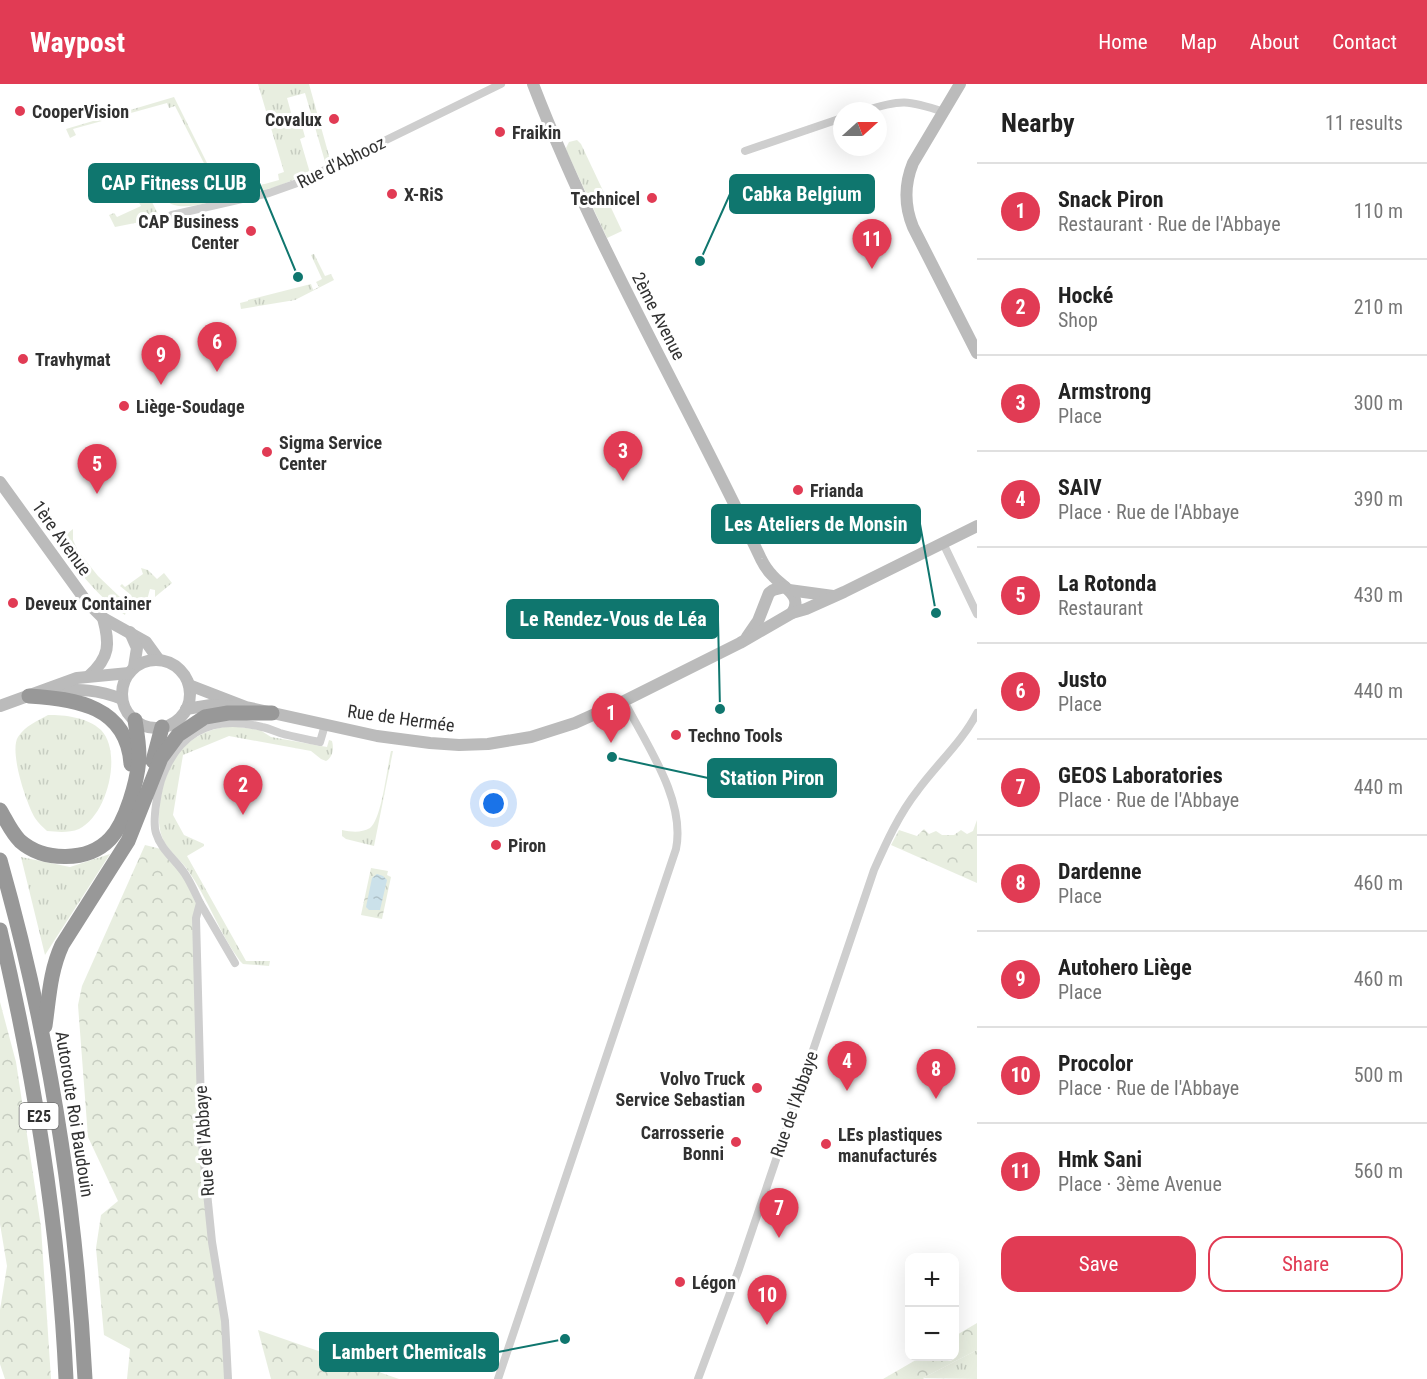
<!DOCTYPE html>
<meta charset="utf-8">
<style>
body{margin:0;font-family:"Roboto Condensed",sans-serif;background:#f2f2f2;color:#222}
.controls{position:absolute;right:18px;bottom:18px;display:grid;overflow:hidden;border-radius:12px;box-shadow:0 6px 24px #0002}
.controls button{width:54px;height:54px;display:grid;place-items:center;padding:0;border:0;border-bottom:2px solid #e0e0e0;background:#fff;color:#222;font:30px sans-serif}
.compass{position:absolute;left:833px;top:18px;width:54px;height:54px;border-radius:50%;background:#fff;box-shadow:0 6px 24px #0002;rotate:69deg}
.you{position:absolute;left:494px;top:720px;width:21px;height:21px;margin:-15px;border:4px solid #fff;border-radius:50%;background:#1a73e8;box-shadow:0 0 0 9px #1a73e833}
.badge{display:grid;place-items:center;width:39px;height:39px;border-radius:50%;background:#e13b54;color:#fff;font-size:20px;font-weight:700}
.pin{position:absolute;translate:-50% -50px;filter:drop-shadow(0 2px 3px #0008)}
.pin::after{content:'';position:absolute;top:32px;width:21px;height:18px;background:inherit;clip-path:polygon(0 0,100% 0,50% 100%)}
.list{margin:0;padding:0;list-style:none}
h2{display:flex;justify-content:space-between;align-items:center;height:78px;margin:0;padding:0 24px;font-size:26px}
h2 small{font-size:20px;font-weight:400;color:#767676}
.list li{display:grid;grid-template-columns:39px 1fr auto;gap:18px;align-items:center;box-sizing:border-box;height:96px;padding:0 24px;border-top:2px solid #e0e0e0}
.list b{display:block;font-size:22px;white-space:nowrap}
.list p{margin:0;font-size:20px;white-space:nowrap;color:#767676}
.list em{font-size:20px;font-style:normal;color:#767676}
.actions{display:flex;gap:12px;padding:18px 24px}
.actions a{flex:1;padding:14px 0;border:2px solid #e13b54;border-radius:18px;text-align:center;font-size:21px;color:#e13b54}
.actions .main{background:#e13b54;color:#fff}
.map{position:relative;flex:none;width:977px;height:1295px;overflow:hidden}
header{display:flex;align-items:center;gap:36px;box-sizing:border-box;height:84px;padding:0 30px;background:#e13b54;color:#fff}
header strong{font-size:28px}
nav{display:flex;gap:33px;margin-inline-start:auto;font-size:21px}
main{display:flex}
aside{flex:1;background:#fff}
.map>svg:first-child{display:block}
</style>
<header>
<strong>Waypost</strong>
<nav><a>Home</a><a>Map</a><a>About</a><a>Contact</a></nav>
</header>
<main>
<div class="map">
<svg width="977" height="1295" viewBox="0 0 977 1295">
<defs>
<pattern id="grass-tufts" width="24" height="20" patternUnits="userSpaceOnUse" patternTransform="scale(1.5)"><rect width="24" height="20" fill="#e8eee0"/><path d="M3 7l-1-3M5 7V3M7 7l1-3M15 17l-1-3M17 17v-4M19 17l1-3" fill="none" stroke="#c7cdc1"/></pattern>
<pattern id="forest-crowns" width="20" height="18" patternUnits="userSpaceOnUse" patternTransform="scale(1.5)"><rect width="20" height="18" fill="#e8eee0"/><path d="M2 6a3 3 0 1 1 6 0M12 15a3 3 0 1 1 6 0" fill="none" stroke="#c7cdc1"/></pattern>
<pattern id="water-ripples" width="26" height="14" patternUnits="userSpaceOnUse" patternTransform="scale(1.5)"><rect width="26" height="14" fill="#cbe1ea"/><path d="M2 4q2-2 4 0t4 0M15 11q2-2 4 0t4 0" fill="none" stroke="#afc2c9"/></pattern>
</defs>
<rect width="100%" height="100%" fill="#fff"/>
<g fill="url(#grass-tufts)">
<path d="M 258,0 L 309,0 L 331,79 L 326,81 L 305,9 L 287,14 L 295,43 L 302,42 L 305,53 L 300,55 L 310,89 L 276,103 L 242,111 L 240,107 L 279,96 L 278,90 L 284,88 Z"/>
<path d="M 174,13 L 221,107 L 227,105 L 231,113 C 211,117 173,133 162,111 L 186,99 L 184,93 L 189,91 L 196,93 L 191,96 L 199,112 L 204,109 L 207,114 L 213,112 L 210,106 L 216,103 L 175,22 L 169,24 L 167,19 L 73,45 L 76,51 L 70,54 L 66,45 Z"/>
<path d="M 577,56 L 581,60 L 622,147 L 607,154 L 567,68 L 566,64 L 569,58 Z"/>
<path d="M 145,114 L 150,114 L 160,134 L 115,143 L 109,131 L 114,129 L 117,133 L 141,122 L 138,117 Z"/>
<path d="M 314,170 L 325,192 L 331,190 L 334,196 L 295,216 L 241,225 L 240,219 L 248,217 L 248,216 L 311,200 L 313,206 L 319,203 L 316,198 L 322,195 L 311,171 Z"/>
<path d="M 36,425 L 59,456 L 73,445 L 73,456 L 78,467 L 98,492 L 123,516 L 127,524 L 125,531 C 87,506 62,463 36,427 Z"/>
<path d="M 141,484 L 148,486 L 157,495 L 164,489 L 172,499 L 155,513 L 155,506 L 150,505 L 147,516 L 138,525 L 131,511 L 120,502 L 122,500 L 125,503 L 143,490 Z"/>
<path d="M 48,631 C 65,631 87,633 101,646 C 123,669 107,732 79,745 C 69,749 58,748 47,747 C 43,743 38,739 35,734 C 26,719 9,667 18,653 C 25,642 37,637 48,631 Z"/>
<path d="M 233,642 L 260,646 L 271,653 L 327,663 L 329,656 L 332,657 C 334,664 333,673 326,677 L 321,675 L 311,667 L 229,652 L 183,671 L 173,731 L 184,751 L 204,760 L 204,762 L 187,772 L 246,877 L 270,877 L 269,882 L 243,880 L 240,877 C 219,849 208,814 187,785 C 179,774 167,766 162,753 C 157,739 159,726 161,712 C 168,671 192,645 233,642 Z"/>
<path d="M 391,667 L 393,667 L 374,762 L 346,755 L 342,752 L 342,746 C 352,748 361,749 370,744 C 382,735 387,683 391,667 Z"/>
<path d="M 110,770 L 45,871 L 21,773 L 70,783 Z"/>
<path d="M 977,1266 L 977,1295 L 923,1294 Z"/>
</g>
<g fill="url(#forest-crowns)">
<path d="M 977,736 L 977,799 L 891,761 L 899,746 L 917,752 L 924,745 L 929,750 L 936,747 L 942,751 L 954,751 L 961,746 L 967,750 L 973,747 Z"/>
<path d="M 145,761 L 161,765 L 183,790 L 198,824 L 202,1059 L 228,1295 L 127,1295 L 130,1265 L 104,1251 L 96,1164 L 101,1131 L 118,1117 L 88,1053 L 78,921 L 82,902 Z"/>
<path d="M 371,784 L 388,787 L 387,791 L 391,793 L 382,835 L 361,831 Z"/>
<path d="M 0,918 L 16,978 L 41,1143 L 51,1295 L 5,1295 L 0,1280 L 0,1226 L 7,1182 L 0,1140 Z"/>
<path d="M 977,1239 L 977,1266 L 923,1294 L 924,1295 L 883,1295 L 921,1273 L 954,1272 L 955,1252 Z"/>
<path d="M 258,1246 L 399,1295 L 271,1295 Z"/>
</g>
<path fill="url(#water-ripples)" d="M 377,790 L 383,792 L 387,796 L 380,826 L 369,826 L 366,823 L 372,794 Z"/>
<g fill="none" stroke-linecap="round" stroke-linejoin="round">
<g stroke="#cecece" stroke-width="8">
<path d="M 864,27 C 901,15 908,16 944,28"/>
<path d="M 745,67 L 842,34"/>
<path d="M 172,131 L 269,109 L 300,98 L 501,0"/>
<path d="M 943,459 L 977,530"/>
<path d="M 200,819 L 235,879"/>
<path d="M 228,1295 L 225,1237 L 212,1158 L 202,1059 L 196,834 L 200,819 C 195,809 191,799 185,790 C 176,776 161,766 156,749 C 152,737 158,703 163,691 C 181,645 215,631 262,643 C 268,644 274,647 280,649 C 293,653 307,655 320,658 L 325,641"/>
<path d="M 498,1295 L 676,765 C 686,716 646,660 624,617"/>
<path d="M 698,1295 L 739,1185 L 874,786 C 886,759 899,730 918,706 C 937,680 962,658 977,629"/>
</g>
<g stroke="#bbb" stroke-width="12">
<path d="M 533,0 C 596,164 686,316 761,475 C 764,481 768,487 772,491 C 782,503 804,511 792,529"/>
<path d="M 960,0 L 913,79 C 904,101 904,121 913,143 L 977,269"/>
<path d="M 0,398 L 86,517 L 103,534 L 146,558 L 159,576"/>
<path d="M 789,506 L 833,512"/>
<path d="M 130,548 L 137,564 L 134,583"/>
<path d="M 747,553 L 758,537 L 769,509 L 773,506 L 785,503"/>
<circle cx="156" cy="610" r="34"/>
<path d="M 89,592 C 110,573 110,560 103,534"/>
<path d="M 189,601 L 246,623 L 377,652 L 430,659 L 459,661 L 488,660 L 531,653 L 575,639 L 624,617 L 740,559 L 792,529 L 806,525 L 844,508 L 977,442"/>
<path d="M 54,608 C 79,604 99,606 122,615"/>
<path d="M 0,622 L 77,594 L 129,589"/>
<path d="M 186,625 L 211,621 L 239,623"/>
</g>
<g stroke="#989898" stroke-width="15">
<path d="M 29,612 C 76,615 127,622 131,680"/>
<path d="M 153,677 L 162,643"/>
<path d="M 0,726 C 6,736 11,748 20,757 C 44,778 88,778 110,755 C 126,738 138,696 139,673 C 139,661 137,648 135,636"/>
<path d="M 0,776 C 48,945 76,1119 85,1295"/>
<path d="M 0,846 C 35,995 59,1142 66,1295"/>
<path d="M 45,942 C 49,914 50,887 62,861 L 128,757 L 161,674 L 178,651 L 205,633 L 228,629 L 272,629"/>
</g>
</g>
<g fill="#e13b54" stroke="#fff" stroke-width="2">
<circle cx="20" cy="27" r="6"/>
<circle cx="334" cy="35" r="6"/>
<circle cx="500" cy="48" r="6"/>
<circle cx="392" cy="110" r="6"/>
<circle cx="652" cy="114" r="6"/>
<circle cx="251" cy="147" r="6"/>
<circle cx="23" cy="275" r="6"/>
<circle cx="124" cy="322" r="6"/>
<circle cx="267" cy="368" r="6"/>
<circle cx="798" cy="406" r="6"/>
<circle cx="13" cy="519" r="6"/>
<circle cx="676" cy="651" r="6"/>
<circle cx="496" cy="761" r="6"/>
<circle cx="757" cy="1004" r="6"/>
<circle cx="736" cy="1058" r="6"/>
<circle cx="826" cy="1060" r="6"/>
<circle cx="680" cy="1198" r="6"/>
</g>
<g text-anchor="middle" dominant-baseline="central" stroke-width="6" stroke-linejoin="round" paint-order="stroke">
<rect fill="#fff" stroke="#6f6f6f" stroke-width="1.5" x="19.5" y="1019" width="39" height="26" rx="4.5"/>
<g font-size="16" font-weight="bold" fill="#313131">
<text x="39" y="1032">E25</text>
</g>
<g font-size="18" font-weight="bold" fill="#313131" stroke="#fff" text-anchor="start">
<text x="32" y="27">CooperVision</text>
<text x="322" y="35" text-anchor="end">Covalux</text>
<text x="512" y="48">Fraikin</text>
<text x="404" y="110">X-RiS</text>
<text x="640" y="114" text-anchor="end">Technicel</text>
<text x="239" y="137" text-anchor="end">CAP Business<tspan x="239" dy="21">Center</tspan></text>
<text x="35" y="275">Travhymat</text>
<text x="136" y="322">Liège-Soudage</text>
<text x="279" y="358">Sigma Service<tspan x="279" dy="21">Center</tspan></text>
<text x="810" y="406">Frianda</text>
<text x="25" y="519">Deveux Container</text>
<text x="688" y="651">Techno Tools</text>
<text x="508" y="761">Piron</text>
<text x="745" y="994" text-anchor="end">Volvo Truck<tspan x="745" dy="21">Service Sebastian</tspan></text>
<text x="724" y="1048" text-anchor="end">Carrosserie<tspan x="724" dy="21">Bonni</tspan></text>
<text x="838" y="1050">LEs plastiques<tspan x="838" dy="21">manufacturés</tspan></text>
<text x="692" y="1198">Légon</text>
</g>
<g font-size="18" fill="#313131" stroke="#fff">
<text transform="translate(341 78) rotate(-26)">Rue d'Abhooz</text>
<text transform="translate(659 232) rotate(63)">2ème Avenue</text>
<text transform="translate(62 454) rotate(54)">1ère Avenue</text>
<text transform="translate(401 634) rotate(8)">Rue de Hermée</text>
<text transform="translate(794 1020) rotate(-71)">Rue de l'Abbaye</text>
<text transform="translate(75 1030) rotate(81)">Autoroute Roi Baudouin</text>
<text transform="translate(204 1057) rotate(-94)">Rue de l'Abbaye</text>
</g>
</g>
<path fill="none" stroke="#0f766e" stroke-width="2" d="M298 193L259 99M700 177L730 110M936 529L920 440M720 625L718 535M612 673L708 694M565 1255L498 1268"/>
<g fill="#0f766e" stroke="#fff" stroke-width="2">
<circle cx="298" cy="193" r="6"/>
<circle cx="700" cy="177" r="6"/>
<circle cx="936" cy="529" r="6"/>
<circle cx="720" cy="625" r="6"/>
<circle cx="612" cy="673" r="6"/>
<circle cx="565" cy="1255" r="6"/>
</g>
<g fill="#0f766e" stroke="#0f766e" stroke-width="2">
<rect x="89" y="80" width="170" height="38" rx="6"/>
<rect x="730" y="91" width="144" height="38" rx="6"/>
<rect x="712" y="421" width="208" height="38" rx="6"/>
<rect x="507" y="516" width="211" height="38" rx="6"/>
<rect x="708" y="675" width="128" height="38" rx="6"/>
<rect x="320" y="1249" width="178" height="38" rx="6"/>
</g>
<g font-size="20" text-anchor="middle" font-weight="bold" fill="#fff">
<text x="174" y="106">CAP Fitness CLUB</text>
<text x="802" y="117">Cabka Belgium</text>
<text x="816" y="447">Les Ateliers de Monsin</text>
<text x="613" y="542">Le Rendez-Vous de Léa</text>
<text x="772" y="701">Station Piron</text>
<text x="409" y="1275">Lambert Chemicals</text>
</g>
</svg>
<div class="controls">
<button>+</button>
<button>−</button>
</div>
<svg class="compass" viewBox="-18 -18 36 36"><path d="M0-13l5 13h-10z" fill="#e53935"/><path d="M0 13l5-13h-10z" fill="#767676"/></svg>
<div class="you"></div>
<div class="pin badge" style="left:611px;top:659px">1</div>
<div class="pin badge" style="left:243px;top:731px">2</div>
<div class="pin badge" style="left:623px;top:397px">3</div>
<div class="pin badge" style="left:847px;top:1007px">4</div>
<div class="pin badge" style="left:97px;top:410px">5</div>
<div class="pin badge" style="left:217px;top:288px">6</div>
<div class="pin badge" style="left:779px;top:1154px">7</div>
<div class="pin badge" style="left:936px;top:1015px">8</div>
<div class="pin badge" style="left:161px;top:301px">9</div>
<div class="pin badge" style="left:767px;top:1241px">10</div>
<div class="pin badge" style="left:872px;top:185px">11</div>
</div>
<aside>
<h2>Nearby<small>11 results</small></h2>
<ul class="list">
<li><span class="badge">1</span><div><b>Snack Piron</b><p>Restaurant · Rue de l'Abbaye</p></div><em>110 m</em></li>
<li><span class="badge">2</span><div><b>Hocké</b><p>Shop</p></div><em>210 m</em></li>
<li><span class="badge">3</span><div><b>Armstrong</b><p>Place</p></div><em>300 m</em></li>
<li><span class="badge">4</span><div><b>SAIV</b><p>Place · Rue de l'Abbaye</p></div><em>390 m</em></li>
<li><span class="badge">5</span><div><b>La Rotonda</b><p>Restaurant</p></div><em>430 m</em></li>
<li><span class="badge">6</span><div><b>Justo</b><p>Place</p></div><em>440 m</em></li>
<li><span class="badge">7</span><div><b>GEOS Laboratories</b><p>Place · Rue de l'Abbaye</p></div><em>440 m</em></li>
<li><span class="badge">8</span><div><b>Dardenne</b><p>Place</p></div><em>460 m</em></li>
<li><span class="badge">9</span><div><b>Autohero Liège</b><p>Place</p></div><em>460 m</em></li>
<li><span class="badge">10</span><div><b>Procolor</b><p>Place · Rue de l'Abbaye</p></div><em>500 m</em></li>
<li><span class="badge">11</span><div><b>Hmk Sani</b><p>Place · 3ème Avenue</p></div><em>560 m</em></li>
</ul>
<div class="actions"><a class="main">Save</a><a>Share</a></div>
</aside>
</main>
